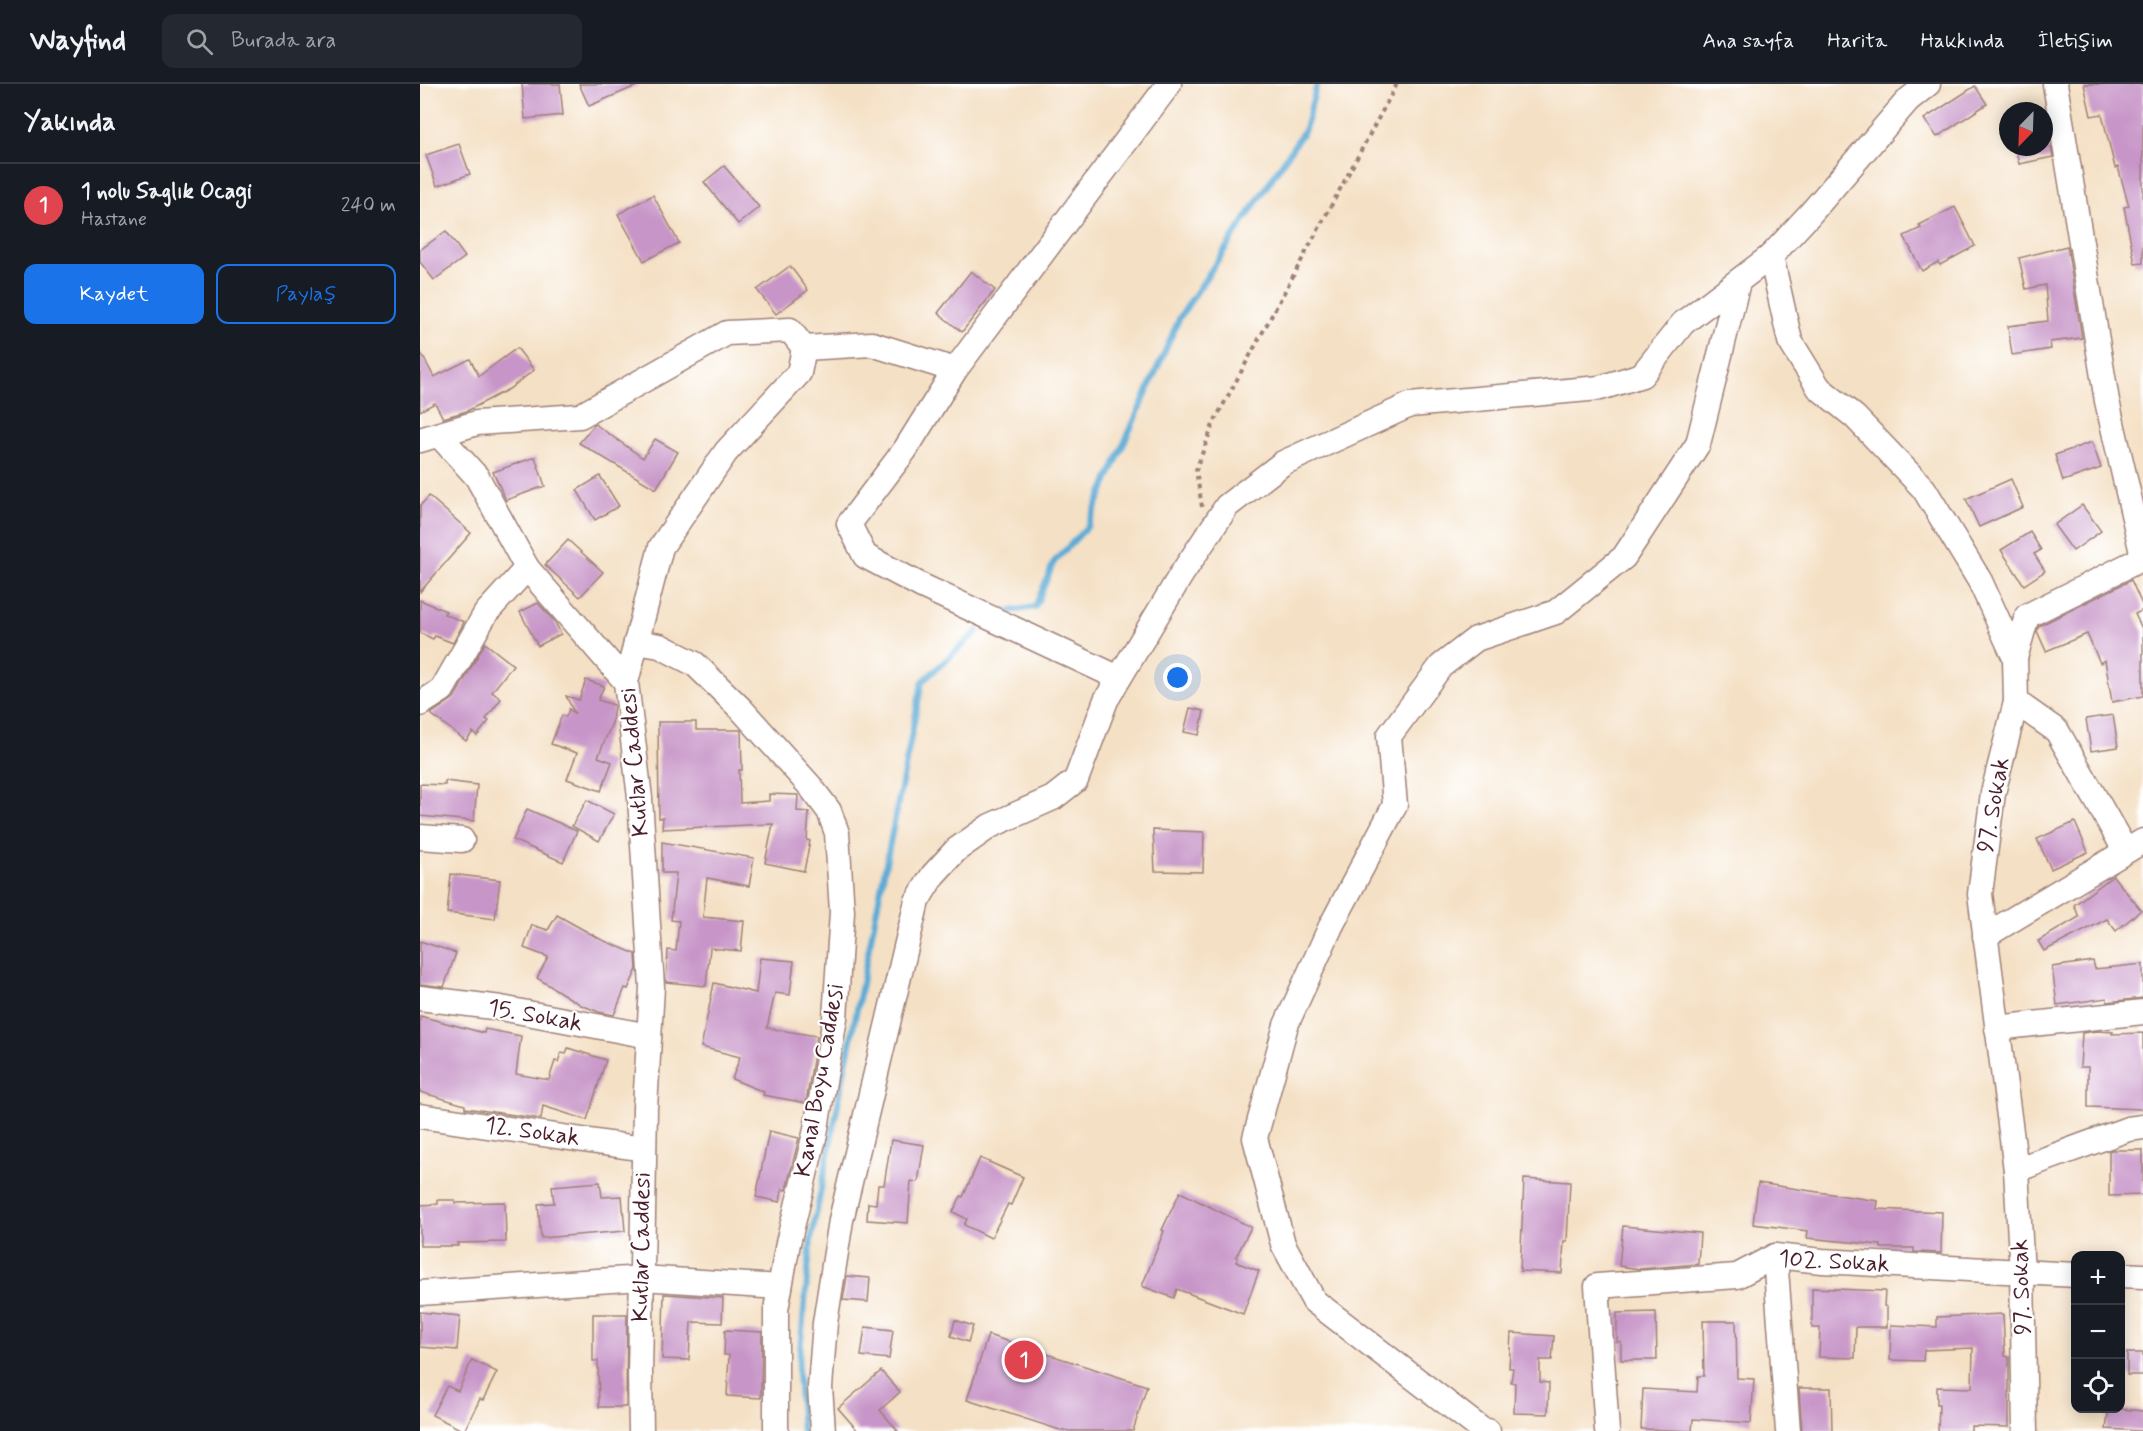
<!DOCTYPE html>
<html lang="tr">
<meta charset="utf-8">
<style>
body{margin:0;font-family:Mynerve,sans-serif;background:#242831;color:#f1f3f6}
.controls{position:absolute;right:18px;bottom:18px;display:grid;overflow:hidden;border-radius:12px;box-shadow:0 3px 15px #0003}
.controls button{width:54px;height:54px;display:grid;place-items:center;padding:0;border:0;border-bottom:2px solid #363941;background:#171b24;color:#f1f3f6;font:30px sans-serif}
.compass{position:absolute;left:1579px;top:18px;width:54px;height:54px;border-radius:50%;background:#171b24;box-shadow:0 3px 15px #0003;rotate:203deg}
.you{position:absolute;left:758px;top:594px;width:21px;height:21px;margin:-15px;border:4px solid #fff;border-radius:50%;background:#1a73e8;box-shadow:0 0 0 9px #1a73e833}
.badge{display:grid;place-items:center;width:39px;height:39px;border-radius:50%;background:#1a73e8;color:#fff;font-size:20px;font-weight:700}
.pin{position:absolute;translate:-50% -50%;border:3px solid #fff;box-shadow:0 2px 6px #0006}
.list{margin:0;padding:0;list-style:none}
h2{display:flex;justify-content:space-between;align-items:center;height:78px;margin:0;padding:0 24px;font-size:26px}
h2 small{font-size:20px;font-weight:400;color:#9ea1a6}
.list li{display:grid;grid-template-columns:39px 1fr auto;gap:18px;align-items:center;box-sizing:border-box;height:84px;padding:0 24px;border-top:2px solid #363941}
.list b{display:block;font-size:22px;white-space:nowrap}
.list p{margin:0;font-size:20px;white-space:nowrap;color:#9ea1a6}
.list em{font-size:20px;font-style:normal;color:#9ea1a6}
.actions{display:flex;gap:12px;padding:18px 24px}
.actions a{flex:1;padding:14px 0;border:2px solid #1a73e8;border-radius:12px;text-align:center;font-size:21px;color:#1a73e8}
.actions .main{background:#1a73e8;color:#fff}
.icon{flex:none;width:33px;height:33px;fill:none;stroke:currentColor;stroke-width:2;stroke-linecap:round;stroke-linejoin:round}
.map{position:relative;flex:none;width:1723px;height:1347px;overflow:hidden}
header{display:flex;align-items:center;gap:36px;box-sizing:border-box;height:84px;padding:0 30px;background:#171b24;border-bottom:2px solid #363941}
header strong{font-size:28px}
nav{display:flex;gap:33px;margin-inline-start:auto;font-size:21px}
.search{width:420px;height:54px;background:#242831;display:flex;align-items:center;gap:15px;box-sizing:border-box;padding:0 21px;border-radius:12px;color:#9ea1a6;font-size:22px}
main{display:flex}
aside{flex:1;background:#171b24}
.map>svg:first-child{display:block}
</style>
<header>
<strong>Wayfind</strong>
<div class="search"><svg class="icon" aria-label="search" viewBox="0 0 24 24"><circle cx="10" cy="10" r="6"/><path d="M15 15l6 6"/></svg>Burada ara</div>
<nav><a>Ana sayfa</a><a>Harita</a><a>Hakkında</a><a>İletişim</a></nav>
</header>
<main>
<aside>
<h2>Yakında<small></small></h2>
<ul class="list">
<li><span class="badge" style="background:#e0444e">1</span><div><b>1 nolu Saglık Ocagi</b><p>Hastane</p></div><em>240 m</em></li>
</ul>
<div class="actions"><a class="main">Kaydet</a><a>Paylaş</a></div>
</aside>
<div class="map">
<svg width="1723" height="1347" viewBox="0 0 1723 1347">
<rect width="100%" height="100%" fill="#fff"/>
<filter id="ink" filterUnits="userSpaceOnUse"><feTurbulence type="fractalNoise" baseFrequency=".0167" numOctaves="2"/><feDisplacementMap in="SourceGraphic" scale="12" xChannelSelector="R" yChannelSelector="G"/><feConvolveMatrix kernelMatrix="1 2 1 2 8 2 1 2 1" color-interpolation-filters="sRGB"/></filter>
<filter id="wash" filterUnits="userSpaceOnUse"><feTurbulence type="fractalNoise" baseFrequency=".008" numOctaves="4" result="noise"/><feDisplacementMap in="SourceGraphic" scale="24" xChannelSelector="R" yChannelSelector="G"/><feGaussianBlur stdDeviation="1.35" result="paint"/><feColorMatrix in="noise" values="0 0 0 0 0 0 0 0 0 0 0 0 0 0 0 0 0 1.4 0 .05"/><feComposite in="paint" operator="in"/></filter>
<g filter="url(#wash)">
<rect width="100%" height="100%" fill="#f4e0c4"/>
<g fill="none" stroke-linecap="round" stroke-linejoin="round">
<g stroke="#5babd6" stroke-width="6">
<path d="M 579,529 L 615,523 L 634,478 L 667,443 L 760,233 L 885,45 L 897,0"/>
<path d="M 382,1347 L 378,1287 L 391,1156 L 502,598 L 558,547"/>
</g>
</g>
<g id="blocks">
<g fill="#c795c8">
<path d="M 102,0 L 140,0 L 143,31 L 105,35 Z"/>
<path d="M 159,0 L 221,0 L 169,22 Z"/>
<path d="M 1664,0 L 1723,0 L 1723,179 L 1715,180 L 1704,123 L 1709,122 L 1698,83 L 1695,84 L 1682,30 L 1671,32 Z"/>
<path d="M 1555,2 L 1567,20 L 1517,53 L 1504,35 Z"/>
<path d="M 39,60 L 50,90 L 17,102 L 6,71 Z"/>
<path d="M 1595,63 L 1631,63 L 1633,73 L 1599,80 Z"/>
<path d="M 304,82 L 339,123 L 318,140 L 284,98 Z"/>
<path d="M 233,111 L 259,159 L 224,177 L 198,130 Z"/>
<path d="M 1535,123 L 1555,162 L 1520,181 L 1518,178 L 1502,187 L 1484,152 L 1501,144 L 1499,141 Z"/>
<path d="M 26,147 L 45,173 L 14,196 L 0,178 L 0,166 Z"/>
<path d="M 1647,162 L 1662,254 L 1630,258 L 1631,265 L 1592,271 L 1588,242 L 1628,237 L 1625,201 L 1606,205 L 1599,174 Z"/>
<path d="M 370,182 L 388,206 L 356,230 L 337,206 Z"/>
<path d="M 551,187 L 575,206 L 542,248 L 518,229 Z"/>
<path d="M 97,264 L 114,286 L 89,305 L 47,327 L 23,334 L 15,319 L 0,327 L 0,267 L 14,293 L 50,275 L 59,292 Z"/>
<path d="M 175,340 L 223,374 L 235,355 L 258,368 L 236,405 L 159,359 Z"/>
<path d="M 1672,358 L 1681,384 L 1643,397 L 1635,371 Z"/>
<path d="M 115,373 L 125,402 L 86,416 L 73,388 Z"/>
<path d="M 180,392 L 199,422 L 175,436 L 157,406 Z"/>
<path d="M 1591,395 L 1603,423 L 1559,443 L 1546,415 Z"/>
<path d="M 9,412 L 51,449 L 0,508 L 0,422 Z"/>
<path d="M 1662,421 L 1681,447 L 1653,467 L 1634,441 Z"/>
<path d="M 1610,448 L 1621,466 L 1614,470 L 1625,487 L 1604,501 L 1581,466 Z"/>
<path d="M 148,456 L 183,488 L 160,513 L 125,481 Z"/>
<path d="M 1711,496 L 1723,523 L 1723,526 L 1715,530 L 1723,547 L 1723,612 L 1692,618 L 1685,576 L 1680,579 L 1667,550 L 1626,567 L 1617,547 L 1619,542 Z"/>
<path d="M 0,516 L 26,527 L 24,530 L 44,538 L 33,559 L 15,552 L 13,555 L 0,549 Z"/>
<path d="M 118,519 L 135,538 L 141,550 L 118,562 L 100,528 Z"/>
<path d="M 65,559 L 93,581 L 72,608 L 81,615 L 66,635 L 69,637 L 57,652 L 53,648 L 46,657 L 11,630 L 34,614 Z"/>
<path d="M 166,596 L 184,602 L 178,616 L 194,621 L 192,639 L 178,673 L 192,678 L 181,707 L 147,695 L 157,669 L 131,660 L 142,631 L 146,633 L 149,625 L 155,630 L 146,612 L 159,616 Z"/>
<path d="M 770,624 L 784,627 L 779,651 L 764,648 Z"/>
<path d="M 1693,631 L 1698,663 L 1671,667 L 1666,635 Z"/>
<path d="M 238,638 L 276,638 L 276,646 L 321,646 L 322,686 L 319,686 L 320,719 L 349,717 L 349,710 L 378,711 L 377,727 L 389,728 L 387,756 L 390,757 L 384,787 L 345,779 L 353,740 L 242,745 L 243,734 L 239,734 Z"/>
<path d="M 25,697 L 57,701 L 54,737 L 0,732 L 0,700 L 25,701 Z"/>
<path d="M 167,716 L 194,730 L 179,757 L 152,742 Z"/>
<path d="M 107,725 L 157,747 L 143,778 L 93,756 Z"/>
<path d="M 1655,738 L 1668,768 L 1631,785 L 1617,755 Z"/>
<path d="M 733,746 L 784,748 L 783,788 L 735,787 Z"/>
<path d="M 242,758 L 334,774 L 329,802 L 287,794 L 283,833 L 324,837 L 321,867 L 290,864 L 286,902 L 246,898 L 248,866 L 256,867 L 259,837 L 251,836 L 256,789 L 242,789 Z"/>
<path d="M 31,790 L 80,796 L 75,835 L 27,829 Z"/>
<path d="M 1693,792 L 1721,826 L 1696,847 L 1687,835 L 1624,867 L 1618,857 L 1659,833 L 1654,821 Z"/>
<path d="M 137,831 L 180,855 L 216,870 L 217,885 L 208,905 L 205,904 L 194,931 L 179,928 L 161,921 L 117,894 L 128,873 L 104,864 L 112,841 L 128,846 Z"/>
<path d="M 0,857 L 36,869 L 24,903 L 0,900 Z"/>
<path d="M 340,874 L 374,877 L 370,911 L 355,909 L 347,944 L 397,952 L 386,1019 L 343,1011 L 344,1008 L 312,995 L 320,973 L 281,963 L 294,899 L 336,909 Z"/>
<path d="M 1673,877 L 1675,885 L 1723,880 L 1723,914 L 1687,918 L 1687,914 L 1637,921 L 1632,883 Z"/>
<path d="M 0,932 L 64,949 L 65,945 L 101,952 L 96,990 L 129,996 L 135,977 L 138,978 L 141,969 L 146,970 L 148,964 L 186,976 L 167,1036 L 123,1022 L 121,1035 L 53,1025 L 45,1024 L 45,1021 L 0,1008 Z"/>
<path d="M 1677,947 L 1693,948 L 1692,950 L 1723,949 L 1723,1025 L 1668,1023 L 1668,983 L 1660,983 L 1662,949 Z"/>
<path d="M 349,1047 L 379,1054 L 366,1106 L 362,1105 L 360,1118 L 336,1113 Z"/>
<path d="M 471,1056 L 504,1061 L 498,1098 L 491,1097 L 488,1139 L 447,1136 L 448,1119 L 456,1120 L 458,1101 L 464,1101 Z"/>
<path d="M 1691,1066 L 1723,1066 L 1723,1111 L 1689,1112 L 1689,1067 Z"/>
<path d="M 560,1074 L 603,1093 L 591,1121 L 588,1120 L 571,1154 L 544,1141 L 547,1135 L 533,1128 L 541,1112 L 543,1113 Z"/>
<path d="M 1104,1095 L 1150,1098 L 1147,1157 L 1144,1157 L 1142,1189 L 1100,1187 Z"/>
<path d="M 180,1098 L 182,1113 L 202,1112 L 205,1147 L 121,1154 L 118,1120 L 134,1119 L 132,1102 Z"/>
<path d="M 1338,1099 L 1458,1117 L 1457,1125 L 1522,1128 L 1521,1169 L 1494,1168 L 1494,1164 L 1461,1164 L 1461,1161 L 1387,1154 L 1388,1147 L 1333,1140 Z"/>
<path d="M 760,1108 L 831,1143 L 816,1173 L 818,1174 L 816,1178 L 839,1187 L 823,1230 L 757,1205 L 754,1214 L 722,1202 L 744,1147 L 742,1146 Z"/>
<path d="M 18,1116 L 35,1116 L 35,1119 L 85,1118 L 86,1158 L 37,1159 L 38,1162 L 0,1162 L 0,1121 L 18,1120 Z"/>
<path d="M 1203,1142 L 1280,1149 L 1278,1180 L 1220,1185 L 1199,1182 Z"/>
<path d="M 427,1192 L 450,1194 L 448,1218 L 423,1216 Z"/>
<path d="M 1392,1204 L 1465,1207 L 1464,1222 L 1467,1223 L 1467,1243 L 1436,1243 L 1435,1274 L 1399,1273 L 1400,1244 L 1392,1244 Z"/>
<path d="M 244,1210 L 303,1214 L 302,1239 L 271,1238 L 269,1276 L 242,1275 Z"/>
<path d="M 0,1228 L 40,1232 L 37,1266 L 0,1263 Z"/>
<path d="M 1236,1228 L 1237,1276 L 1201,1276 L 1201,1258 L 1197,1258 L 1197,1229 Z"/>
<path d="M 173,1230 L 207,1230 L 206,1323 L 179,1323 L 178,1277 L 173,1277 Z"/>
<path d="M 1583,1230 L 1585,1272 L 1589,1273 L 1589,1343 L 1551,1342 L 1551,1347 L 1518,1347 L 1519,1320 L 1517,1320 L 1517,1303 L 1552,1304 L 1553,1264 L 1504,1266 L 1503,1277 L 1470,1276 L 1471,1241 L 1517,1243 L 1517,1233 Z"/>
<path d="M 535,1236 L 553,1242 L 548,1258 L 531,1252 Z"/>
<path d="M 1283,1237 L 1316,1237 L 1317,1294 L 1334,1295 L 1331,1339 L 1273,1335 L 1272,1347 L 1221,1345 L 1223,1305 L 1277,1308 L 1278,1292 L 1284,1292 Z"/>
<path d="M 445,1243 L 473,1246 L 469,1275 L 441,1272 Z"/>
<path d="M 305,1246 L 342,1248 L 341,1314 L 307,1312 L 309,1271 L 304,1271 Z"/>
<path d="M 1091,1249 L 1134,1252 L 1132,1276 L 1120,1276 L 1120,1298 L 1129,1299 L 1128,1330 L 1094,1329 L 1095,1299 L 1091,1298 L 1093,1284 L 1089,1284 Z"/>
<path d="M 568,1251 L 727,1302 L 713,1347 L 643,1347 L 547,1316 Z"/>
<rect x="1707" y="1269" width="16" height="22"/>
<path d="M 52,1276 L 77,1288 L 63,1316 L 60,1315 L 44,1347 L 12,1331 L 27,1302 L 38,1307 Z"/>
<path d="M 461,1287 L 480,1308 L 460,1326 L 478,1347 L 438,1347 L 418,1324 Z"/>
<path d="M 1379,1304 L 1411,1304 L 1412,1347 L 1382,1347 Z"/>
<path d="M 1689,1324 L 1723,1327 L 1723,1347 L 1686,1345 Z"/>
</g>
</g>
</g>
<g filter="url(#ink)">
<use href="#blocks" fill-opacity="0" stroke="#9f8078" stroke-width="1.5"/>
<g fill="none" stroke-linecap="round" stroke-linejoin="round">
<defs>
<g id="minor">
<path d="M 1635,0 L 1687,317 L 1723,473"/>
<path d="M 1351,172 L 1370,257 L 1399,304 L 1435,333 L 1504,405 L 1560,497 L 1595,574 L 1596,618 L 1573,709 L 1560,810 L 1596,1086 L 1602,1189 L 1605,1347"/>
<path d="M 384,264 L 452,260 L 535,286 L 485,366 L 429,440 L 445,472 L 502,502 L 699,594"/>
<path d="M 535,286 L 749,0"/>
<path d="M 19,351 L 57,393 L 107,484 L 206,598"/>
<path d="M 0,356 L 57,339 L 160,332 L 307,249 L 370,246 L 384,264 L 379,289 L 306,368 L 241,463 L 206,598 L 220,714 L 232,903 L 225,1024 L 220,1289 L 221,1347"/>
<path d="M 216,558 L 240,562 L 275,580 L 322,626 L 390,702 L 409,727 L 417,749 L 422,828 L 415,934 L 395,1050 L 368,1159 L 356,1226 L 356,1347"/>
<path d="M 1595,574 L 1607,532 L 1723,474"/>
<path d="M 1596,618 L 1637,647 L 1705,766"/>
<path d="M 0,620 L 22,606 L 66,529 L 107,484"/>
<path d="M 0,753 L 42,756"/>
<path d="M 1565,852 L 1723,757"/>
<path d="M 0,914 L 81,924 L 229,952"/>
<path d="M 1577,944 L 1723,928"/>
<path d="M 0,1032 L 224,1065"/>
<path d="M 1596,1086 L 1708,1045 L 1723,1043"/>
<path d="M 1355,1172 L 1368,1347"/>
<path d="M 1700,1191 L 1723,1192"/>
<path d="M 0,1209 L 222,1194 L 360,1203"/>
<path d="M 403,1347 L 400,1303 L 405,1239 L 421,1136 L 497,817 L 513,791 L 536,766 L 570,742 L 633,714 L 656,696 L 686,616 L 761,491 L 807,422 L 863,379 L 990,321 L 1180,304 L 1222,291 L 1263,239 L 1351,172 L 1390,130 L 1488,16 L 1508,0"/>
<path d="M 1068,1347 L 1062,1346 L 894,1217 L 863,1160 L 835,1054 L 866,941 L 911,842 L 975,721 L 969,652 L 1021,582 L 1056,555 L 1136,528 L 1204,473 L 1278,360 L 1318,198"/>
<path d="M 1187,1347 L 1177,1202 L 1317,1192 L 1355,1172 L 1402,1177 L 1656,1191"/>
</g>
</defs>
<use href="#minor" stroke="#9f8078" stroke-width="27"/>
<path stroke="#9f8078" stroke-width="4" stroke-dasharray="4.5 4.5" stroke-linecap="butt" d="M 782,423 L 776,386 L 794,338 L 977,0"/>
<use href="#minor" stroke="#fff" stroke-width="24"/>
</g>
</g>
<g text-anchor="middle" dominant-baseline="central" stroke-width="4.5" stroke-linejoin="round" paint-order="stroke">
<g font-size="24" fill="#4a1f2b" stroke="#fff">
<text transform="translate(215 678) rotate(-95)">Kutlar Caddesi</text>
<text transform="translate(1574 721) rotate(-80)">97. Sokak</text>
<text transform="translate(115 932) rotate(10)">15. Sokak</text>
<text transform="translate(400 996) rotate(-80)">Kanal Boyu Caddesi</text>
<text transform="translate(112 1048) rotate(8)">12. Sokak</text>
<text transform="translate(222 1163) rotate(-89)">Kutlar Caddesi</text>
<text transform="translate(1414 1178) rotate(3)">102. Sokak</text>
<text transform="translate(1602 1203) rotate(-92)">97. Sokak</text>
</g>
</g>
</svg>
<div class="controls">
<button>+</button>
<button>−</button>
<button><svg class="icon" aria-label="locate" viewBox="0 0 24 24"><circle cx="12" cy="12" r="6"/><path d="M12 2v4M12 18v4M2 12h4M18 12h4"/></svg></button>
</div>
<svg class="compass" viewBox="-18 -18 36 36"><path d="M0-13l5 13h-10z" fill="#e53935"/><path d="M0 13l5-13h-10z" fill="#9ea1a6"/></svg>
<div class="you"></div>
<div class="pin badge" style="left:604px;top:1276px;background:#e0444e">1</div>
</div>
</main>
